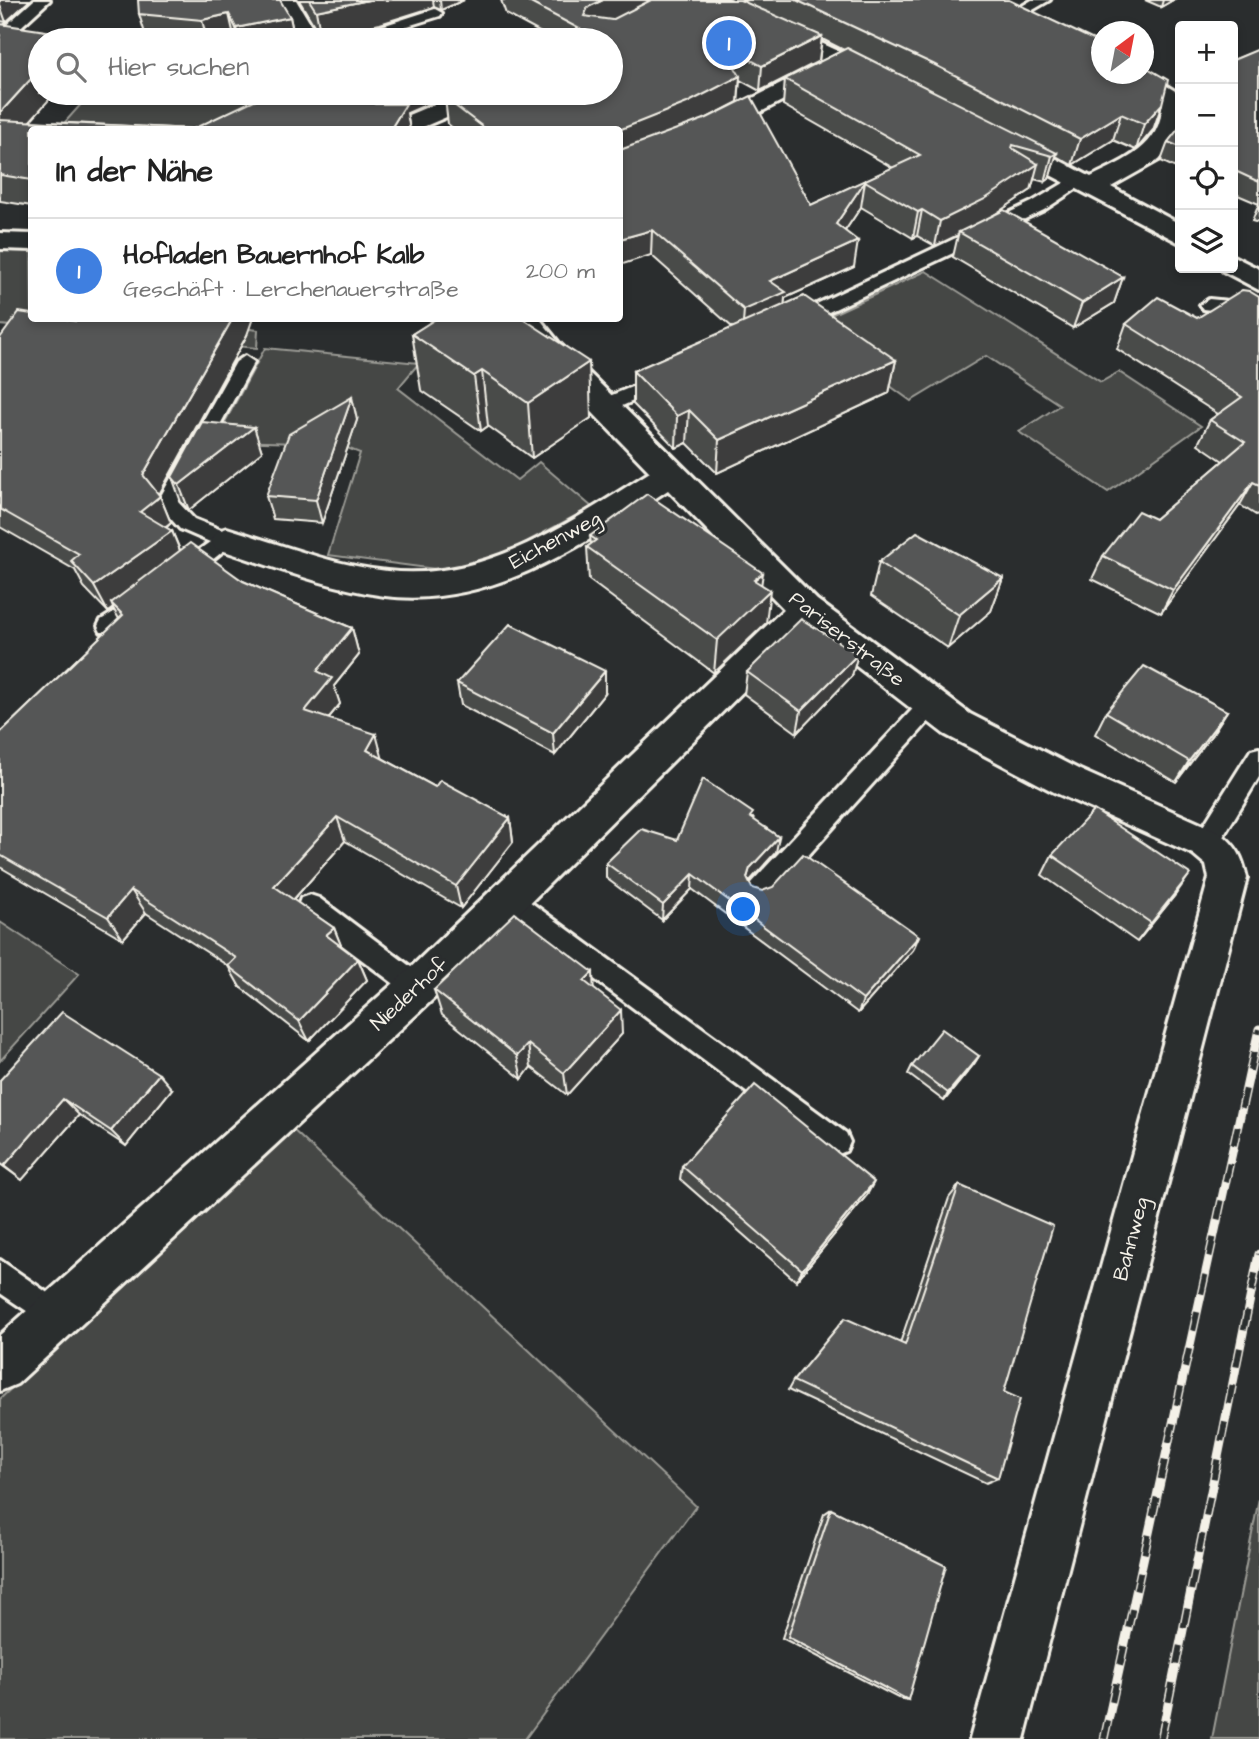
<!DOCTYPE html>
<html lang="de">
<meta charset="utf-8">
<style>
body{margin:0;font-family:"Architects Daughter",sans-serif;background:#f2f2f2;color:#222}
.controls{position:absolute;right:21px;top:21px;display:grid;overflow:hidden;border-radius:7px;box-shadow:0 4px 10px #0003}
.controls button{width:63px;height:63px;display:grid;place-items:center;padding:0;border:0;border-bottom:2px solid #e0e0e0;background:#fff;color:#222;font:35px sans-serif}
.compass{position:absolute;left:1091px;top:21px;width:63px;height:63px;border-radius:50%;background:#fff;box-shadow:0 4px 10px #0003;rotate:32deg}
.you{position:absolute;left:744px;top:910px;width:24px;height:24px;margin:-18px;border:5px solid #fff;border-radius:50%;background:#1a73e8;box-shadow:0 0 0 10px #1a73e833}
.badge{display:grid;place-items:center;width:46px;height:46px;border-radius:50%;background:#857141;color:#fff;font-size:23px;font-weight:700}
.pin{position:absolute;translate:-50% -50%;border:4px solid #fff;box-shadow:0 2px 7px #0006}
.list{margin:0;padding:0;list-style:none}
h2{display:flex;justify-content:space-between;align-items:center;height:91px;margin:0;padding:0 28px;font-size:30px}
h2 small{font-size:23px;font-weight:400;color:#767676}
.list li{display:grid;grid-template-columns:46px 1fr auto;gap:21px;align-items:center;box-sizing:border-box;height:105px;padding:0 28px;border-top:2px solid #e0e0e0}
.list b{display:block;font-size:26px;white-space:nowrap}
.list p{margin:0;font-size:23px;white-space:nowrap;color:#767676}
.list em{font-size:23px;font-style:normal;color:#767676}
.icon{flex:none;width:38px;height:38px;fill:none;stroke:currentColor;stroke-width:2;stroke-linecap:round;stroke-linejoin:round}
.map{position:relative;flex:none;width:1259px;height:1739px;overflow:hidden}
.search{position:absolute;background:#fff;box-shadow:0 4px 10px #0003;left:28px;top:28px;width:595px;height:77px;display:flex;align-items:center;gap:18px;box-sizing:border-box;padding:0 24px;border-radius:38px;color:#767676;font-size:26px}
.panel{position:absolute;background:#fff;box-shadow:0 4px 10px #0003;left:28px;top:126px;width:595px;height:196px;border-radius:7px}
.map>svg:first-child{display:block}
</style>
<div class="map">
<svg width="1259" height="1739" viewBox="0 0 1259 1739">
<rect width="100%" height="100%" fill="#2a2d2e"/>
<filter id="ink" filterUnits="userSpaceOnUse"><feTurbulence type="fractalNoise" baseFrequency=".0143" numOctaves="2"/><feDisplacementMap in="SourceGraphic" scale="14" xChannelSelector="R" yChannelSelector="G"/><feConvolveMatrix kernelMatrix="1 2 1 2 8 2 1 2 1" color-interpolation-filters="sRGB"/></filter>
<g filter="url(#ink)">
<g fill="#444645" stroke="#9c9c96" stroke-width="2">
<path d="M 91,93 L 270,93 L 243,129 L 58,130 Z"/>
<path d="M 0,251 L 31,251 L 32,318 L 162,319 L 258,330 L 257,348 L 0,325 Z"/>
<path d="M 926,271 L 1101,382 L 1119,372 L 1201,426 L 1108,492 L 1019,432 L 1060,405 L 986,356 L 911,401 L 807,326 Z"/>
<path d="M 265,348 L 419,363 L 398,388 L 517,480 L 539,462 L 592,507 L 481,566 L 435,569 L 328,555 L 360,453 L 337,444 L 226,441 L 219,433 Z"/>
<path d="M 0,922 L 79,974 L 0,1061 Z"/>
<path d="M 290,1127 L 696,1506 L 525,1739 L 0,1739 L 0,1399 Z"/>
<path d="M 1259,1498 L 1259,1739 L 1212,1739 Z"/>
</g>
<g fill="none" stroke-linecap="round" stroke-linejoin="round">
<defs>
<g id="lane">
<path d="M 34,0 L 50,0 L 12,35 L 2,35 L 2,29 Z"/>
<path d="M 1032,0 L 1050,0 L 1019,18 L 1014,19 L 1007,15 Z"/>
<path d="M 435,9 L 442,13 L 440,16 L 362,40 L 339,40 Z"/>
<path d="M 1079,174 L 1087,179 L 1085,183 L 1044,210 L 799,326 L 787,326 L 784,322 L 787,318 L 1032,202 Z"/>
<path d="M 1209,299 L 1259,304 L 1259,316 L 1203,309 L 1200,305 Z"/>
<path d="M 245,356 L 254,362 L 178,502 L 194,519 L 234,535 L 237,540 L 186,581 L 172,581 L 168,575 L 172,569 L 210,542 L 180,529 L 157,503 L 236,362 Z"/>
<path d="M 664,374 L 671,376 L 673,380 L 671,384 L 611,411 L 597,411 L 594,406 L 597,401 Z"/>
<path d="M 144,593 L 152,595 L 155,601 L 152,607 L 117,632 L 101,632 L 98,626 L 101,620 Z"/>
<path d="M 931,695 L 939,698 L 942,704 L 939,710 L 768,900 L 759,903 L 750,900 L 747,892 L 750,884 L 923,698 Z"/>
<path d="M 1259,748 L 1259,777 L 1215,850 L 1206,853 L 1197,850 L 1194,843 L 1197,836 L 1251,750 Z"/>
<path d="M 509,890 L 518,893 L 846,1133 L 850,1142 L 846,1151 L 836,1155 L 826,1151 L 500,909 L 497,901 L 500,893 Z"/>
<path d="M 310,895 L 319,898 L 427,979 L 431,987 L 427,995 L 418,999 L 409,995 L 301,914 L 298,906 L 301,898 Z"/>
<path d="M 0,1260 L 65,1305 L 70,1315 L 65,1325 L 55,1330 L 0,1293 Z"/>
</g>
<g id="street">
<path d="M 274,0 L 296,0 L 320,40 L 296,40 Z"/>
<path d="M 696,0 L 728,0 L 886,73 L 889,78 L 886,83 L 868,83 L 841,70 L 705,141 L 620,174 L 620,157 L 687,131 L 825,62 L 743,22 L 699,5 Z"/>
<path d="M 1144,72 L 1180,94 L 1180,135 L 1159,160 L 1111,187 L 1180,224 L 1180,243 L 997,147 L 993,142 L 997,137 L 1015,137 L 1091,177 C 1124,160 1162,147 1162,104 L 1117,74 Z"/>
<path d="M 461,93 L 494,93 L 491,98 L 416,130 L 383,129 L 387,124 Z"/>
<path d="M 0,233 L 32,234 L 32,250 L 0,249 Z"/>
<path d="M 1233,256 L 1259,269 L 1259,290 L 1223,271 L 1221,268 L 1233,268 Z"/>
<path d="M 509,318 L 539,318 L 560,344 L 817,600 L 970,714 L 1080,770 L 1219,832 C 1237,846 1242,856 1247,878 L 1024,1739 L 970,1739 L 1209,878 L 1206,865 L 1193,854 L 1054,792 L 944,734 L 807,628 L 432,1000 L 17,1384 L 0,1391 L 0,1335 L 404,974 L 784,609 L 668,490 C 584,544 491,609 385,596 C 327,588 271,566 215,548 L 211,540 L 215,532 L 227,528 C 279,544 332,565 387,571 C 487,582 570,522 650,472 L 540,358 Z"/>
</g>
</defs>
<use href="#lane" stroke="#f4f1e8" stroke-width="6"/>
<use href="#street" stroke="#f4f1e8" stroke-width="6"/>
<use href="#lane" fill="#2a2d2e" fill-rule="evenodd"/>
<use href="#street" fill="#2a2d2e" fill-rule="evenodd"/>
<defs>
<g id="rail">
<path d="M 1104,1739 L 1259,1029"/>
<path d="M 1161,1739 L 1259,1254"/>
</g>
</defs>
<use href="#rail" stroke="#f4f1e8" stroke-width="9"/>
<use href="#rail" stroke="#2a2d2e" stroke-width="6" stroke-dasharray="19" stroke-linecap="butt"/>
</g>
<g fill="#494b4a" stroke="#f4f1e8" stroke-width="2" fill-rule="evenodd">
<path d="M 0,0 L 30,0 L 6,22 L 0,21 Z"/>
<path d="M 299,0 L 464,0 L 441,10 L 434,7 L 380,24 L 321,37 Z"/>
<path d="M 501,0 L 1008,0 L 1162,104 L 1153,130 L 1136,150 L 1113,140 L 1072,165 L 1056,156 L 1049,179 L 1045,182 L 1034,179 L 1031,190 L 993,215 L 1123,277 L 1114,303 L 1073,328 L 953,257 L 958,235 L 935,246 L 917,236 L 913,238 L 861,207 L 845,231 L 854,267 L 785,298 L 784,305 L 896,360 L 889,393 L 717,473 L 687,443 L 676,448 L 633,404 L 633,371 L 733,328 L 651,255 L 620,130 L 455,130 L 448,124 L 445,98 L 611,40 L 554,40 L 506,14 ZM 822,39 L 844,50 L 785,79 L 783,105 L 893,168 L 811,205 L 738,102 L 740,80 L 760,91 L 819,61 Z"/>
<path d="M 1145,0 L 1173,0 L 1161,7 Z"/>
<path d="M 139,14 L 290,17 L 295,40 L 147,40 Z"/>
<path d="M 0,24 L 55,93 L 29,121 L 193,129 L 375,104 L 384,104 L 370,93 L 435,93 L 428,104 L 407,113 L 410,130 L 32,130 L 32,206 L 0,201 Z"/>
<path d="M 1259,50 L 1259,223 L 1252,221 L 1259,204 L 1233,193 L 1233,60 Z"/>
<path d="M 1180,127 L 1180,170 L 1161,161 L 1168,142 Z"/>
<path d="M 1259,297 L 1259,517 L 1240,505 L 1161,613 L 1092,579 L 1103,556 L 1155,519 L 1223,461 L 1198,444 L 1210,420 L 1218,414 L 1117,349 L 1126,324 L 1197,318 Z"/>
<path d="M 431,318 L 522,318 L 591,418 L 532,458 L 488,426 L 481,431 L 421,390 L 412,334 L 433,321 Z"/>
<path d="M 75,321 L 247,335 L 159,494 L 171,523 L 166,528 L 172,531 L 180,550 L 243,581 L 352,628 L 359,655 L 334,686 L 340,704 L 328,719 L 382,758 L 435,787 L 510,818 L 513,842 L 461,908 L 345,841 L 293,900 L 334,928 L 341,946 L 358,959 L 367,980 L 309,1041 L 240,987 L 228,966 L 146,913 L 123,939 L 0,867 L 0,733 L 119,619 L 113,608 L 108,612 L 84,587 L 75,570 L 0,527 L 0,338 Z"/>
<path d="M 357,420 L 322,523 L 273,519 L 266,496 Z"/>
<path d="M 254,427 L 262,452 L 189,510 L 181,502 L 172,477 Z"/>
<path d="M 590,536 L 761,584 L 766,623 L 714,673 L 589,580 L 587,547 L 591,544 Z"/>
<path d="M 879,562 L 1003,578 L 991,611 L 948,648 L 871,596 Z"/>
<path d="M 747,672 L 852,676 L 797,733 L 744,694 Z"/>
<path d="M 457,683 L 605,693 L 555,755 L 461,705 Z"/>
<path d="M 1227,711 L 1213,733 L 1176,782 L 1095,734 L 1106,712 Z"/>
<path d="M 753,818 L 776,852 L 749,882 L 752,888 L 913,950 L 858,1013 L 692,889 L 662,920 L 606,878 L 606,863 Z"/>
<path d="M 1052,855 L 1176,894 L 1137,942 L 1042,875 Z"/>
<path d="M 594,989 L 622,1034 L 567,1095 L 531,1067 L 522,1079 L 442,1015 L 434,990 Z"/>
<path d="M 979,1056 L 974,1064 L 944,1101 L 908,1074 L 912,1066 Z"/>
<path d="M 0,1080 L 172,1089 L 126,1146 L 79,1115 L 22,1180 L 0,1164 Z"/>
<path d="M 682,1166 L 867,1195 L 796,1281 L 680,1179 Z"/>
<path d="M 959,1185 L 1004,1392 L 998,1478 L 986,1483 L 788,1390 L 793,1381 L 900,1343 L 949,1198 Z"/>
<path d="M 831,1509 L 908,1700 L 898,1698 L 782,1638 L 824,1514 Z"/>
</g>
<g fill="#3c3d3c" stroke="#f4f1e8" stroke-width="2">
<path d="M 0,0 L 30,0 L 6,22 L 0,5 Z"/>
<path d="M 369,0 L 433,0 L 434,7 L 380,24 L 321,37 L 316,11 Z"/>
<path d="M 440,0 L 464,0 L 441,10 Z"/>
<path d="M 603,0 L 653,0 L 589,33 L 584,16 L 588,7 Z"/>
<path d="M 1163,0 L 1173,0 L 1161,7 Z"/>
<path d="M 229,14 L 235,40 L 207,40 L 202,20 Z"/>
<path d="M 290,17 L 295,40 L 239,40 L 236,28 Z"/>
<path d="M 822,36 L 819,61 L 760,91 L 762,66 Z"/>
<path d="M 40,69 L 40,93 L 55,93 L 6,148 L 0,134 L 0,113 Z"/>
<path d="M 740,76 L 738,102 L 686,129 L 620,154 L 619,129 Z"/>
<path d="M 396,93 L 435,93 L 428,104 L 407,113 L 410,130 L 390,130 L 399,115 Z"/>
<path d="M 1162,104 L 1153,130 L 1136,150 L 1144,124 Z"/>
<path d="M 1121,114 L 1113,140 L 1072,165 L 1080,139 Z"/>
<path d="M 1057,153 L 1049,179 L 1045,182 L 1052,156 Z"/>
<path d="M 1038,164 L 1031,190 L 979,225 L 959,232 L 958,235 L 935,246 L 940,221 Z"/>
<path d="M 865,181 L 861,207 L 832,250 L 836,224 Z"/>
<path d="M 922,210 L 917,236 L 913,238 L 918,212 Z"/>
<path d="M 652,230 L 651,255 L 620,265 L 620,239 Z"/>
<path d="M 858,241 L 854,267 L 785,298 L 783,318 L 742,336 L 744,310 L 770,281 Z"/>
<path d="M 1123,277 L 1114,303 L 1073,328 L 1082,303 Z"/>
<path d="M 233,318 L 253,318 L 247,335 L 156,500 L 160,496 L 171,523 L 151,539 L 140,512 L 143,475 Z"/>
<path d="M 896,360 L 889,393 L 717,473 L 719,440 Z"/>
<path d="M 589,362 L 591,418 L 532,458 L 528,403 Z"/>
<path d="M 482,371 L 488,426 L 481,431 L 474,376 Z"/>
<path d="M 352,397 L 357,420 L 322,523 L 316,500 Z"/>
<path d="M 689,410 L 687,443 L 676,448 L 677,416 Z"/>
<path d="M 254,427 L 262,452 L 189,510 L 179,485 Z"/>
<path d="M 1253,482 L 1240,505 L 1161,613 L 1173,590 Z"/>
<path d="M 172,531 L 183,558 L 111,603 L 113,608 L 108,612 L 94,586 Z"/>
<path d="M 763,573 L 759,600 L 770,590 L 766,623 L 714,673 L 717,640 L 754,580 Z"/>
<path d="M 1003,578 L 991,611 L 948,648 L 959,615 Z"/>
<path d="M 352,628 L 359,655 L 334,686 L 340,704 L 313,737 L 305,711 L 317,671 Z"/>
<path d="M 858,654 L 852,676 L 797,733 L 801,711 Z"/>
<path d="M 605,671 L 605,693 L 555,755 L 553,733 Z"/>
<path d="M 1227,711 L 1213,733 L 1176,782 L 1189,761 Z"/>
<path d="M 376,734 L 383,760 L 367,750 Z"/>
<path d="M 337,817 L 345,841 L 285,909 L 274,886 Z"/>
<path d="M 510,818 L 513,842 L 461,908 L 456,886 Z"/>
<path d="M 779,837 L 776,852 L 748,883 L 747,878 L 750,868 Z"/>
<path d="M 693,874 L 692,889 L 662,920 L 663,905 Z"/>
<path d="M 1190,874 L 1176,894 L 1137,942 L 1151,923 Z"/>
<path d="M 131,890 L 146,913 L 123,939 L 108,917 Z"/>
<path d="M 334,928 L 343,950 L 326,935 Z"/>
<path d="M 919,936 L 913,950 L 858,1013 L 863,1000 Z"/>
<path d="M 358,959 L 367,980 L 309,1041 L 299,1021 Z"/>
<path d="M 593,972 L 594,997 L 584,981 Z"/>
<path d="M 621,1010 L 622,1034 L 567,1095 L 564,1073 Z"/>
<path d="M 528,1044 L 531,1067 L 522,1079 L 517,1056 Z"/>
<path d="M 979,1056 L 974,1064 L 944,1101 L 948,1093 Z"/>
<path d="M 159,1074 L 172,1089 L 126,1146 L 111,1131 Z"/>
<path d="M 63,1099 L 79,1115 L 22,1180 L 4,1166 Z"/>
<path d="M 874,1182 L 867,1195 L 796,1281 L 802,1270 Z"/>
</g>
<g fill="#555756" stroke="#f4f1e8" stroke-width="2">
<path d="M 138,0 L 280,0 L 290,17 L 236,28 L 229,14 L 202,20 L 139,14 Z"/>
<path d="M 309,0 L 369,0 L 316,11 Z"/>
<path d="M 525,0 L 603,0 L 588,7 L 584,16 L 612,20 L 651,0 L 740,0 L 822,36 L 762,66 L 721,43 L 740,76 L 687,103 L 619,130 L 487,130 L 445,98 L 458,93 L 611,93 L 611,40 L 582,40 L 593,36 Z"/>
<path d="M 796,0 L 1009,0 L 1102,44 L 1102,74 L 1144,74 L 1144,66 L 1168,80 L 1162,104 L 1144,124 L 1121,114 L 1080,139 L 933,64 Z"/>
<path d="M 0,24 L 72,35 L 67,40 L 40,40 L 40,69 L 0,113 Z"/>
<path d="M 407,27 L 424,40 L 379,40 Z"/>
<path d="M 847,48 L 1057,153 L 1052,156 L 1013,145 L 1012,148 L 1038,164 L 985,199 L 940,221 L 922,210 L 918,212 L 865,181 L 836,224 L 858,241 L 770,281 L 786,292 L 744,310 L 652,230 L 620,239 L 620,150 L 707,118 L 751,96 L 811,205 L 920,155 L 785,79 Z"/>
<path d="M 1259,49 L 1259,182 L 1233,170 L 1233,60 Z"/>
<path d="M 269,93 L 362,93 L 375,104 L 406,104 L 390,130 L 32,130 L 32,180 L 0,175 L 0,120 L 193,129 Z"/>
<path d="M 1180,127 L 1180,147 L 1168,142 Z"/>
<path d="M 1004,210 L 1123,277 L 1082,303 L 959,232 Z"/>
<path d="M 1242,290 L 1249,291 L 1259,297 L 1259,485 L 1253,482 L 1173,590 L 1103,556 L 1138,511 L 1155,519 L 1245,442 L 1210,420 L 1242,397 L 1126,324 L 1158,297 L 1197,318 Z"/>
<path d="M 804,296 L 896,360 L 719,440 L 689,410 L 677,416 L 633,371 Z"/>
<path d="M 19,312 L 32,314 L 32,318 L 62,318 L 75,321 L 76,318 L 233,318 L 143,475 L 160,496 L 140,512 L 172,531 L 94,586 L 71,561 L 79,554 L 0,509 L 0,338 Z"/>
<path d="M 437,318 L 522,318 L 589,362 L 528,403 L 482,371 L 474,376 L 412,334 Z"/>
<path d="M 352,397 L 316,500 L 266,496 L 289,434 Z"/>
<path d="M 202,422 L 254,427 L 179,485 L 172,477 Z"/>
<path d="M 647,494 L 763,573 L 754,580 L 770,590 L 717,640 L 587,547 L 596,540 L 590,536 Z"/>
<path d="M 917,532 L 1003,578 L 959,615 L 879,562 Z"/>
<path d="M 190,543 L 243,581 L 352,628 L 317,671 L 332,678 L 305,711 L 376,734 L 367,750 L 435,787 L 440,780 L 510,818 L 456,886 L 337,817 L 274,886 L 334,928 L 326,935 L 358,959 L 299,1021 L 228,966 L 236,958 L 131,890 L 108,917 L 0,855 L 0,733 L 123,615 L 111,603 Z"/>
<path d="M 801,619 L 858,654 L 801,711 L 747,672 Z"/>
<path d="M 510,624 L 605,671 L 553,733 L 457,683 Z"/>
<path d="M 1144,666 L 1227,711 L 1189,761 L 1106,712 Z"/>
<path d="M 703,779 L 753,813 L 750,817 L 779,837 L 750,868 L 747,878 L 752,888 L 762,891 L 773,887 L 803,854 L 919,936 L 863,1000 L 693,874 L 663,905 L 606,863 L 641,829 L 677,840 Z"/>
<path d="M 1094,810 L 1190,874 L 1151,923 L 1052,855 Z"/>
<path d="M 515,913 L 593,972 L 584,981 L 621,1010 L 564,1073 L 528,1044 L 517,1056 L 434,990 Z"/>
<path d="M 62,1012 L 159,1074 L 111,1131 L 63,1099 L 4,1166 L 0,1163 L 0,1080 Z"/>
<path d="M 942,1029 L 979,1056 L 948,1093 L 912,1066 Z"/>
<path d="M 755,1085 L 874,1182 L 802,1270 L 682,1166 Z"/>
<path d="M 959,1185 L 1053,1226 L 1004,1392 L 1020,1399 L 998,1478 L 793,1381 L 845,1318 L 905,1345 Z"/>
<path d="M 831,1509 L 946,1566 L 908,1700 L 788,1637 Z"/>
</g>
</g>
<g text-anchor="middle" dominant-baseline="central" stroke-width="6" stroke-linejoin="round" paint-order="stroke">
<g font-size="21" fill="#f4f1e8" stroke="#2a2d2e">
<text transform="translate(555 540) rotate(-28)">Eichenweg</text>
<text transform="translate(847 639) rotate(38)">Pariserstraße</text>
<text transform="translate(409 994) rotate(-43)">Niederhof</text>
<text transform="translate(1131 1239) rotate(-75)">Bahnweg</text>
</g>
</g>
</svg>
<div class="controls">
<button>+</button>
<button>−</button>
<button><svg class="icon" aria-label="locate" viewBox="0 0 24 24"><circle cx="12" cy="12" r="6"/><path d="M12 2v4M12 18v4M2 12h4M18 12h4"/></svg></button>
<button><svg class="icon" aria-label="layers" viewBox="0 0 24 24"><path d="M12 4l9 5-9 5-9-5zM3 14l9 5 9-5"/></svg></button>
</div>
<svg class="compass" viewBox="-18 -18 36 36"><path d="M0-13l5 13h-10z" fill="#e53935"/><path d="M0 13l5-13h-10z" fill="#767676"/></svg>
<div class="you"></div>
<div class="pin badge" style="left:729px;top:43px;background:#3f7fe0">1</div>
<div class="search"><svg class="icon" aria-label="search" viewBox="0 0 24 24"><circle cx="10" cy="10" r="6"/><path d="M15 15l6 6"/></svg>Hier suchen</div>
<section class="panel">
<h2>In der Nähe<small></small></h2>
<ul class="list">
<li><span class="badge" style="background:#3f7fe0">1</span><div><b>Hofladen Bauernhof Kalb</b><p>Geschäft · Lerchenauerstraße</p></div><em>200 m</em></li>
</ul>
</section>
</div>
